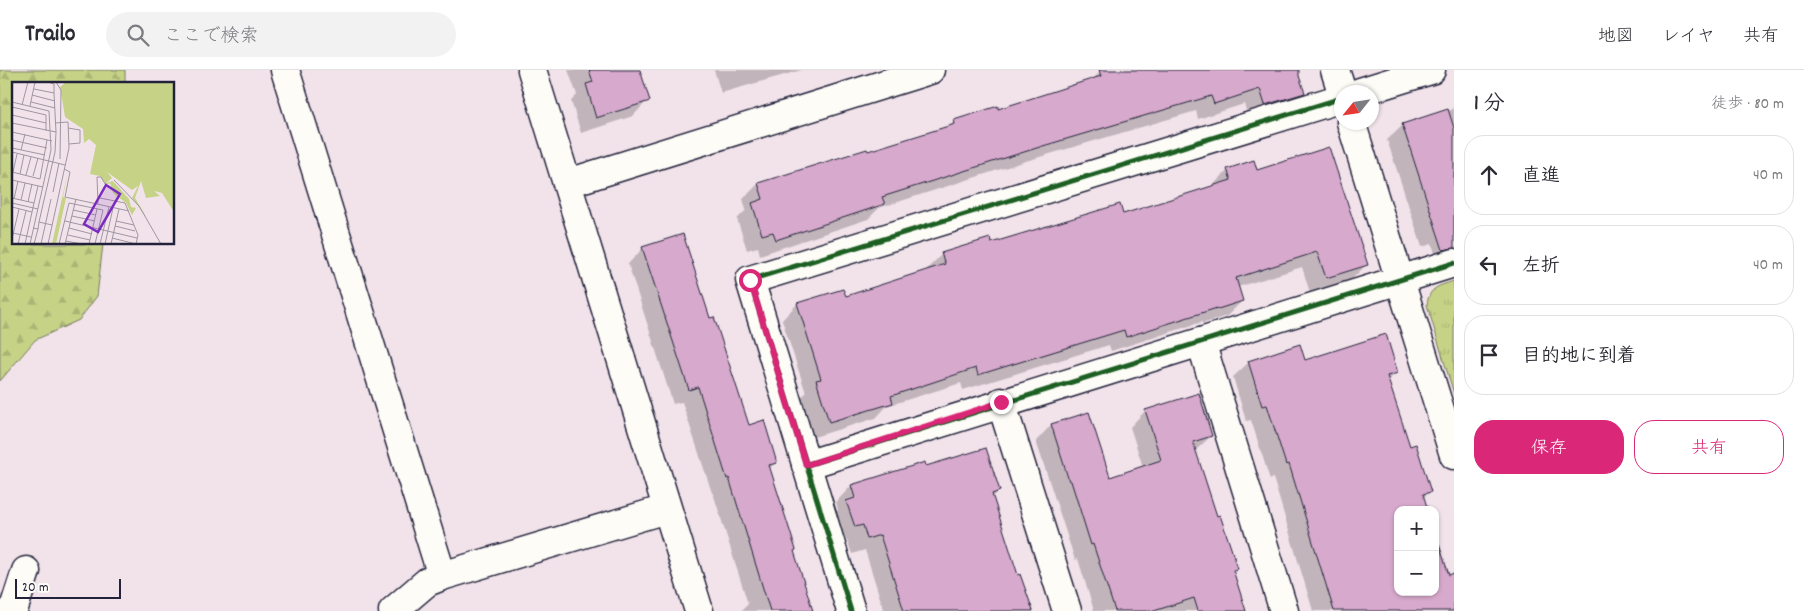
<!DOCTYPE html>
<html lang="ja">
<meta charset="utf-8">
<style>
body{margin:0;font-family:Dekko,"Klee One",sans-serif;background:#f2f2f3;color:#2b2b33}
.controls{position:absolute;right:15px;bottom:15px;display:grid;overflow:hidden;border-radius:10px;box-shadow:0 1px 4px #0004}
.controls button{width:45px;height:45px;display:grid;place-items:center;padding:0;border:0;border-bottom:1px solid #e1e1e2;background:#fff;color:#2b2b33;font:25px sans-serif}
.compass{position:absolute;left:1334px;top:15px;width:45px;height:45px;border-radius:50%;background:#fff;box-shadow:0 1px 4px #0004;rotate:240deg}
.scale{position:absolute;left:15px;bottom:12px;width:106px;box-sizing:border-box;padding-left:5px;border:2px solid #22223b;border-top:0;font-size:14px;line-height:18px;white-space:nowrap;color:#22223b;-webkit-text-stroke:4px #fdfcf7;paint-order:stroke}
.stop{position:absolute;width:15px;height:15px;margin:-11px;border:4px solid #db2777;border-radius:50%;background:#fff}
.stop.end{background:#db2777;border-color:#fff;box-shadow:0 1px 5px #0008}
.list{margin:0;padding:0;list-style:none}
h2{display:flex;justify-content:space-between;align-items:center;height:65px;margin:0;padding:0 20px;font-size:21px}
h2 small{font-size:16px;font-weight:400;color:#7c7c81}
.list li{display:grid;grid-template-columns:32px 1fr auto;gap:15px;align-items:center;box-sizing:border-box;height:80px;margin:0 10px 10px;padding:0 10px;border:1px solid #e1e1e2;border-radius:20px}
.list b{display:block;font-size:19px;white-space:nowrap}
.list em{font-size:16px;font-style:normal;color:#7c7c81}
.actions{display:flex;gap:10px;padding:15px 20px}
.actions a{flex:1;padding:11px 0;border:1px solid #db2777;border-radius:20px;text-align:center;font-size:18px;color:#db2777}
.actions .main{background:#db2777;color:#fff}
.icon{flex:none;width:28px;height:28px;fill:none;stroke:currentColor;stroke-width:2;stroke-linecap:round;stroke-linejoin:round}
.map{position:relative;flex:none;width:1454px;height:541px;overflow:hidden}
header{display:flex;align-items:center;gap:30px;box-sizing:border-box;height:70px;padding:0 25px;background:#fff;border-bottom:1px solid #e1e1e2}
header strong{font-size:24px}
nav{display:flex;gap:28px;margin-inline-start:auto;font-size:18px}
.search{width:350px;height:45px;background:#f2f2f3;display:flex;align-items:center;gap:12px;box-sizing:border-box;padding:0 18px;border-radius:28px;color:#7c7c81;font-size:19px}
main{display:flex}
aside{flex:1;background:#fff}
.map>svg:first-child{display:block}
</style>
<header>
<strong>Trailo</strong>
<div class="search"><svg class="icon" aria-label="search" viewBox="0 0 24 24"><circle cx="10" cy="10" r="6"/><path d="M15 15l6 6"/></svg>ここで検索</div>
<nav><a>地図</a><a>レイヤ</a><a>共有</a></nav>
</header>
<main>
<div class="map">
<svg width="1454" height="541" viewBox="0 0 1454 541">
<defs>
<pattern id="forest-firs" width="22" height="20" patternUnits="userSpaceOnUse" patternTransform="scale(1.25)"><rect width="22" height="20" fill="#c6d386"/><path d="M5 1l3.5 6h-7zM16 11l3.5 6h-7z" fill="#aab575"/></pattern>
<pattern id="park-tufts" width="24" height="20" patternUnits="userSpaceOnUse" patternTransform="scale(1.25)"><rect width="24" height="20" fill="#c6d386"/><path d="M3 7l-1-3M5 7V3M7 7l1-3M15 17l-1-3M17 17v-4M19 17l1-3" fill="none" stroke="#aab575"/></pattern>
</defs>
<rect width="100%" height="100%" fill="#f2e3ea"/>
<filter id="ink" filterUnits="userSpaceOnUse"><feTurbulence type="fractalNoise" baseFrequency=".02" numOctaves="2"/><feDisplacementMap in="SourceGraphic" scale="10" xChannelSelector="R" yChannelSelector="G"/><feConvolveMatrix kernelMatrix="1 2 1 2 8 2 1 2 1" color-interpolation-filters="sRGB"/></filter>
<g filter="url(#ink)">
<path fill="url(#forest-firs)" stroke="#747a60" d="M 0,0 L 125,0 L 125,14 L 14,14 L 14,174 L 103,174 L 97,226 L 79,250 L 35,270 L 0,311 Z"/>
<path fill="url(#park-tufts)" stroke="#747a60" d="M 1454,211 L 1454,324 L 1427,235 C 1429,217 1439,216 1454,211 Z"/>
<g fill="#0003">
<path d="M 568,0 L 638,0 L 648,30 L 633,46 L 581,63 L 571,31 L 577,25 Z"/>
<path d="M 714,0 L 802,0 L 721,23 Z"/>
<path d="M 1105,0 L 1296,0 L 1303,22 L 1288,38 L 1249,50 L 1244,34 L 1198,49 L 1196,41 L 1026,91 L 879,138 L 868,149 L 760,185 L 758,177 L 747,180 L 737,149 L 746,140 L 743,129 L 758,114 L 867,82 L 949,57 L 954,52 L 997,38 L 998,40 L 1091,11 L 1100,2 Z"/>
<path d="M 1454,37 L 1454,184 L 1437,189 L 1432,174 L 1422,177 L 1387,70 L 1403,55 L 1451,40 Z"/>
<path d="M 1228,100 L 1256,102 L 1366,195 L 1351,210 L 1310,223 L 1302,197 L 1238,217 L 1242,231 L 1227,246 L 1202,254 L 1202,252 L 1111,281 L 1109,275 L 963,320 L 961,313 L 887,336 L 876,348 L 814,367 L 801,327 L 806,323 L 782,250 L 797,234 L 842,220 L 845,228 L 927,201 L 926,200 L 942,184 L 1122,146 L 1213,117 L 1213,115 Z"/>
<path d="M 643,178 L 709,250 L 748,356 L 775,393 L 769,399 L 812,541 L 741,541 L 748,534 L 713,423 L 712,423 L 682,332 L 673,334 L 628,194 Z"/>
<path d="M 1304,291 L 1397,302 L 1388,311 L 1409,378 L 1430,421 L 1423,428 L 1398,440 L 1398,522 L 1435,522 L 1448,506 L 1454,504 L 1454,541 L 1313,541 L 1273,408 L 1270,410 L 1251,350 L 1246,351 L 1233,307 L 1249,292 Z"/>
<path d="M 1199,325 L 1211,366 L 1195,381 L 1216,448 L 1236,499 L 1232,502 L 1244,541 L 1094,541 L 1078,489 L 1075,490 L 1036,371 L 1051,355 L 1088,344 L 1109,408 L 1143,397 L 1130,357 L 1145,341 Z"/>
<path d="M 924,394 L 926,398 L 999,421 L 992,428 L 1017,506 L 1024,517 L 1025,517 L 1033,541 L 884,541 L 865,480 L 852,484 L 847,470 L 839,472 L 831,447 L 838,440 L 836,432 L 851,416 Z"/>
</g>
<g fill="#d7a9cc" stroke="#22223b">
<path d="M 589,0 L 640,0 L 650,31 L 596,48 L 586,14 L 593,12 Z"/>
<path d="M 1099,0 L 1299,0 L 1299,6 L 1305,23 L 1265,35 L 1260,19 L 1214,34 L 1211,26 L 1043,76 L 882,127 L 885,134 L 776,170 L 773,162 L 762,165 L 752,133 L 763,129 L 758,113 L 867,79 L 868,81 L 955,54 L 954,50 L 998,36 L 998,39 L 1101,6 Z"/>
<path d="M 1448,39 L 1454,58 L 1454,178 L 1443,180 L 1402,54 Z"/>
<path d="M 1329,77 L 1368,195 L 1326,208 L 1317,182 L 1236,208 L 1243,231 L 1218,239 L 1217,238 L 1126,267 L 1124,260 L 978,305 L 976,298 L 891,326 L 893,333 L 829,352 L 816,310 L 821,309 L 797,233 L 843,219 L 846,226 L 945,194 L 941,183 L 990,168 L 991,173 L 1120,134 L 1123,144 L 1231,110 L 1227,99 L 1254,90 L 1257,100 Z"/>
<path d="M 683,164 L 710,248 L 714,247 L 749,355 L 764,350 L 777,393 L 769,395 L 796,480 L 794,481 L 813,541 L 770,541 L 729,408 L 727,409 L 698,317 L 689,320 L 642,177 Z"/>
<path d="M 1386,264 L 1398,303 L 1387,306 L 1410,376 L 1416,374 L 1431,422 L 1423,424 L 1428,440 L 1398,440 L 1398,522 L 1435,522 L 1435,462 L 1449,505 L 1454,503 L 1454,541 L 1334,541 L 1289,394 L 1286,395 L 1267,335 L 1262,336 L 1248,291 L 1300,274 L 1305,290 Z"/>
<path d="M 1199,323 L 1212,366 L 1193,372 L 1217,446 L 1220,445 L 1238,499 L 1233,500 L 1246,541 L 1198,541 L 1194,528 L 1154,541 L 1115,541 L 1093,474 L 1091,475 L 1071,411 L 1069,411 L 1051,354 L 1089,342 L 1110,407 L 1161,390 L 1145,340 Z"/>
<path d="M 986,378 L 1000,421 L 992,424 L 1018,505 L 1020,504 L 1033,541 L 904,541 L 880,465 L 867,469 L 863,455 L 855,457 L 846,431 L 855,428 L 851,415 L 925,392 L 926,396 Z"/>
</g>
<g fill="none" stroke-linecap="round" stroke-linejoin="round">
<defs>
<g id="street">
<path d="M 285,0 L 442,506"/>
<path d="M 532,0 L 699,541"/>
<path d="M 1335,0 L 1342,22"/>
<path d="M 1360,22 L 1431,0"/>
<path d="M 1351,52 L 1454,385"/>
<path d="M 1201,272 L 1284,541"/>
<path d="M 1001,332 L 1067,541"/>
<path d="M 806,395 L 1454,193"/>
<path d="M 13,541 L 26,501"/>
<path d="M 393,541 L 427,512 L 442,506 L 666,439"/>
<path d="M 851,541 L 750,210 L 1342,28"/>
</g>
<path id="secondary" d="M 568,113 L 930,0"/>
</defs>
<use href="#street" stroke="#22223b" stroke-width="31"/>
<use href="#secondary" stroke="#22223b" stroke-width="31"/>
<use href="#street" stroke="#fdfcf7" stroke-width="28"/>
<use href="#secondary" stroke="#fdfcf7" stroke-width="28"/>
<defs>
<g id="cycleway">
<path d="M 806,395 L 1454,193"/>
<path d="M 851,541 L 750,210 L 1342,28"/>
</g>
</defs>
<use href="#cycleway" stroke="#fdfcf7" stroke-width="8"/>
<use href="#cycleway" stroke="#1b5e20" stroke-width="5"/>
</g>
</g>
<g fill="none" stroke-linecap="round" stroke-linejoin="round" filter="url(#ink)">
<path stroke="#db2777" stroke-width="6" d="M 750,210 L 806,395 L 1001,332"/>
</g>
<g transform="translate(12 12)">
<rect width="162" height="162" fill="#f2e3ea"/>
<path d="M 54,0 L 162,0 L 162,130 L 150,111 L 142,109 L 148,114 L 134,116 L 129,99 L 123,116 L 135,136 L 120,116 L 126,104 L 120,108 L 95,90 L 100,96 L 94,101 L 101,99 L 117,117 L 119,125 L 124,126 L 120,133 L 114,121 L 101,111 L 98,101 L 94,103 L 88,94 L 78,92 L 84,63 L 77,57 L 72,61 L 71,47 L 53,35 L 48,5 Z" fill="#c6d386"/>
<path d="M 56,89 L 51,115 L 54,116 L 44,162 L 40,162 Z" fill="#c6d386"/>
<path fill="none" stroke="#9f96a4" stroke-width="1" d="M 36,0 L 42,2 L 42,11M 44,0 L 49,8 L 48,77M 22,7 L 42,11 L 44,50M 20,13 L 43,19M 0,20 L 37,29M 19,20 L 43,26M 10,23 L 16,0M 18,24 L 23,0M 0,25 L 34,33 L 34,49M 0,33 L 34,41M 0,41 L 44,50 L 43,70 L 27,140M 56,46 L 68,48 L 68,61 L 57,62M 0,50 L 40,59M 0,58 L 35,66M 0,66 L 33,73M 9,68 L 13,52M 0,70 L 53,83M 52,87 L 58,90 L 53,115 L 117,129M 0,90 L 28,97M 1,90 L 5,72M 8,92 L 12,73M 14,93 L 19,75M 21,94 L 26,76M 28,97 L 35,58M 0,98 L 31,105M 102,98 L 127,124 L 149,162M 41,110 L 47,81M 0,116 L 22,121 L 13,162M 88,116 L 113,121 L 126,153 L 124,162M 2,117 L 6,99M 9,118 L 13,101M 16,120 L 20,102M 0,121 L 26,127M 22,121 L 26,104M 86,122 L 85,95 L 89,95 L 95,105M 0,125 L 20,130M 61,128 L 84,133M 60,134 L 83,139M 53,139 L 125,156M 104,139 L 122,143M 103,144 L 123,149M 21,146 L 26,147 L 27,140 L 40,143M 57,146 L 80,152M 1,151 L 19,155M 56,153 L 78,158M 100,156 L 124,162M 0,157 L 7,127M 54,159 L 70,162M 6,162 L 14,129M 18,162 L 39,68 L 37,29M 22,162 L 26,147M 29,162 L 39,117M 36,162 L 57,66 L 56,40 L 43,41M 47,162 L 57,121 L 91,128 L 83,162M 53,162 L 64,117M 77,162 L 85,127M 88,162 L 97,125M 93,162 L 101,126M 99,162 L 107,127"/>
<path fill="#7b2cbf" fill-opacity="0.15" stroke="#7b2cbf" stroke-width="2.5" d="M 94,103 L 108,112 L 86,150 L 72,142 Z"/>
<rect width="162" height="162" fill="none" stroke="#22223b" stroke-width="2.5"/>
</g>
</svg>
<div class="controls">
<button>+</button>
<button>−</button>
</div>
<svg class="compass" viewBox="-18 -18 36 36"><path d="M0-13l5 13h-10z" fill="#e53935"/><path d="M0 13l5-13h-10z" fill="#7c7c81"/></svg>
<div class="scale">20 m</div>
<div class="stop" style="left:750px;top:210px"></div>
<div class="stop end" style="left:1001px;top:332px"></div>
</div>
<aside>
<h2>1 分<small>徒歩 · 80 m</small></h2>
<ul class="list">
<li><svg class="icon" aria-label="ahead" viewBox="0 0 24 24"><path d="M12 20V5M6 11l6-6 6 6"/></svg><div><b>直進</b></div><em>40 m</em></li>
<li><svg class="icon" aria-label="left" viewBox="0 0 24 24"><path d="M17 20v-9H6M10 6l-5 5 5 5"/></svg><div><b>左折</b></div><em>40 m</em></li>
<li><svg class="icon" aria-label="arrive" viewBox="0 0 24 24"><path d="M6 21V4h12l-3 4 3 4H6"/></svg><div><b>目的地に到着</b></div></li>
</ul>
<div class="actions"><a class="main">保存</a><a>共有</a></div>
</aside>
</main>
